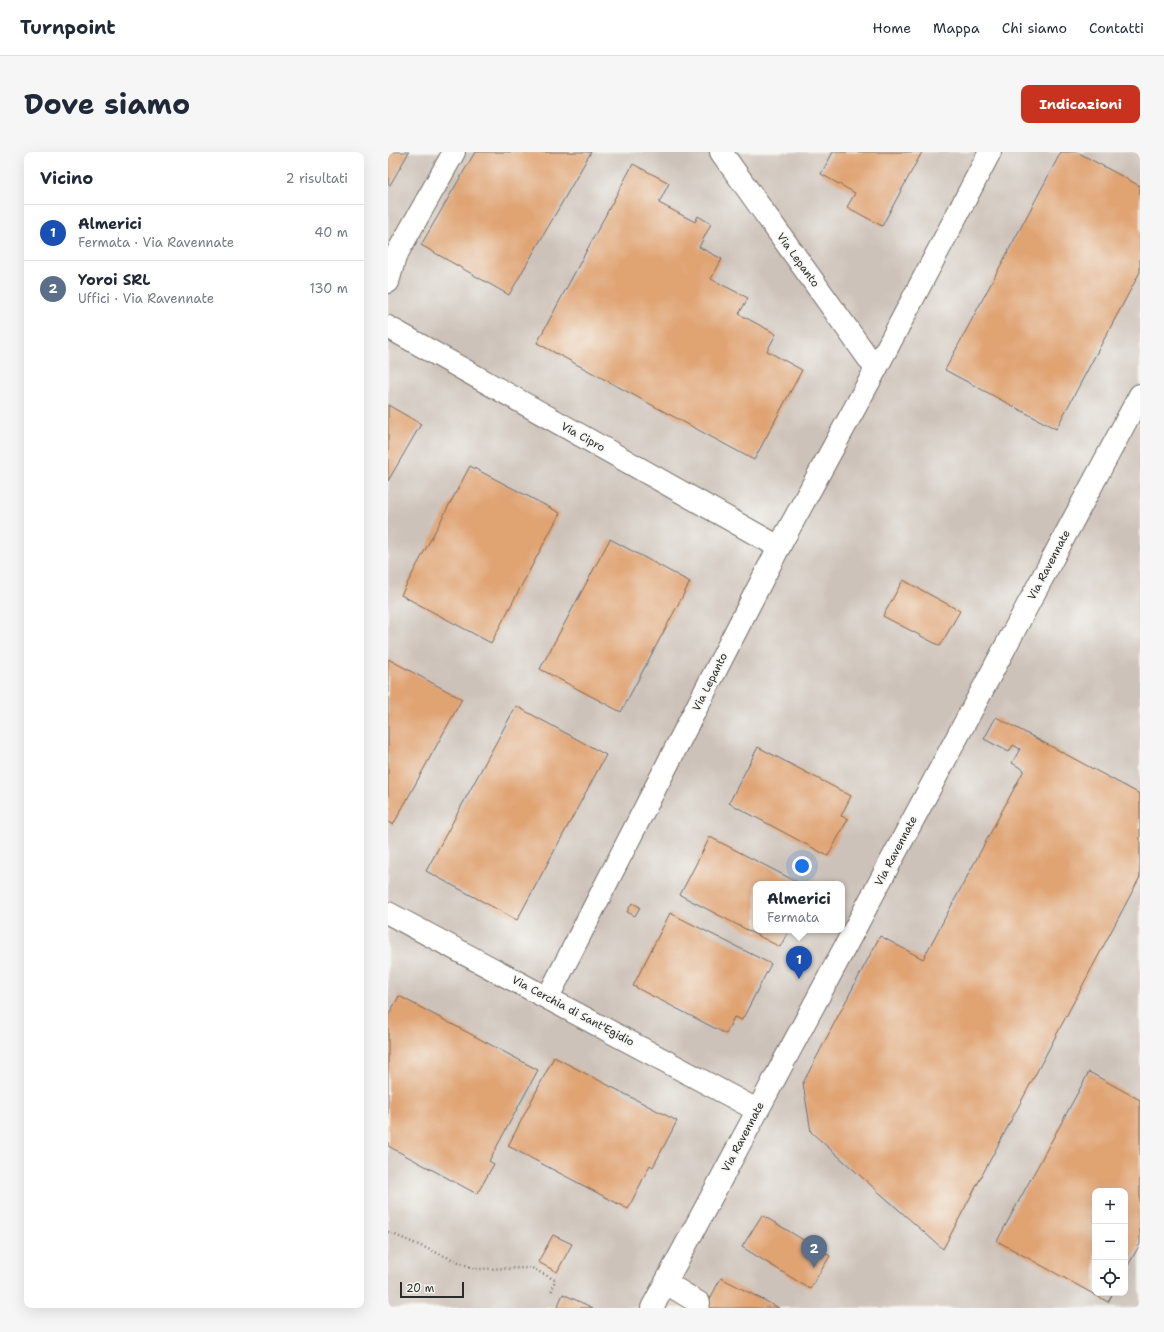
<!DOCTYPE html>
<html lang="it">
<meta charset="utf-8">
<style>
body{margin:0;font-family:"Shantell Sans",sans-serif;background:#f6f6f7;color:#1f2937}
.controls{position:absolute;right:12px;bottom:12px;display:grid;overflow:hidden;border-radius:8px;box-shadow:0 4px 16px #0002}
.controls button{width:36px;height:36px;display:grid;place-items:center;padding:0;border:0;border-bottom:1px solid #e0e1e3;background:#fff;color:#1f2937;font:20px sans-serif}
.scale{position:absolute;left:12px;bottom:10px;width:64px;box-sizing:border-box;padding-left:4px;border:2px solid #2b2b2b;border-top:0;font-size:11px;line-height:14px;white-space:nowrap;color:#2b2b2b;-webkit-text-stroke:3px #f6f6f2;paint-order:stroke}
.you{position:absolute;left:414px;top:714px;width:14px;height:14px;margin:-10px;border:3px solid #fff;border-radius:50%;background:#1a73e8;box-shadow:0 0 0 6px #1a73e833}
.badge{display:grid;place-items:center;width:26px;height:26px;border-radius:50%;background:#c8321e;color:#fff;font-size:13px;font-weight:700}
.pin{position:absolute;translate:-50% -33px;filter:drop-shadow(0 1px 2px #0008)}
.pin::after{content:'';position:absolute;top:21px;width:14px;height:12px;background:inherit;clip-path:polygon(0 0,100% 0,50% 100%)}
.popup{position:absolute;left:365px;top:729px;width:92px;height:52px;box-sizing:border-box;display:grid;place-content:center;border-radius:8px;background:#fff;filter:drop-shadow(0 1px 3px #0005);font-size:13px;white-space:nowrap;color:#747a83}
.popup b{font-size:15px;color:#1f2937}
.popup::after{content:'';position:absolute;left:50%;top:100%;margin-left:-8px;border:8px solid transparent;border-top-color:#fff}
.list{margin:0;padding:0;list-style:none}
h2{display:flex;justify-content:space-between;align-items:center;height:52px;margin:0;padding:0 16px;font-size:17px}
h2 small{font-size:13px;font-weight:400;color:#747a83}
.list li{display:grid;grid-template-columns:26px 1fr auto;gap:12px;align-items:center;box-sizing:border-box;height:56px;padding:0 16px;border-top:1px solid #e0e1e3}
.list b{display:block;font-size:15px;white-space:nowrap}
.list p{margin:0;font-size:13px;white-space:nowrap;color:#747a83}
.list em{font-size:13px;font-style:normal;color:#747a83}
.icon{flex:none;width:22px;height:22px;fill:none;stroke:currentColor;stroke-width:2;stroke-linecap:round;stroke-linejoin:round}
.map{position:relative;flex:none;width:752px;height:1156px;overflow:hidden;border-radius:8px}
header{display:flex;align-items:center;gap:24px;box-sizing:border-box;height:56px;padding:0 20px;background:#fff;border-bottom:1px solid #e0e1e3}
header strong{font-size:19px}
nav{display:flex;gap:22px;margin-inline-start:auto;font-size:14px}
.intro{display:flex;align-items:center;justify-content:space-between;box-sizing:border-box;height:96px;padding:0 24px}
h1{margin:0;font-size:28px}
.button{padding:10px 18px;border-radius:8px;background:#c8321e;color:#fff;font-size:14px;font-weight:700}
main{display:flex;gap:24px;padding:0 24px}
aside{flex:1;background:#fff;border-radius:8px;box-shadow:0 4px 16px #0002}
.map>svg:first-child{display:block}
</style>
<header>
<strong>Turnpoint</strong>
<nav><a>Home</a><a>Mappa</a><a>Chi siamo</a><a>Contatti</a></nav>
</header>
<div class="intro"><h1>Dove siamo</h1><a class="button">Indicazioni</a></div>
<main>
<aside>
<h2>Vicino<small>2 risultati</small></h2>
<ul class="list">
<li><span class="badge" style="background:#1a4fb4">1</span><div><b>Almerici</b><p>Fermata · Via Ravennate</p></div><em>40 m</em></li>
<li><span class="badge" style="background:#5c6f8a">2</span><div><b>Yoroi SRL</b><p>Uffici · Via Ravennate</p></div><em>130 m</em></li>
</ul>
</aside>
<div class="map">
<svg width="752" height="1156" viewBox="0 0 752 1156">
<rect width="100%" height="100%" fill="#f6f6f2"/>
<filter id="ink" filterUnits="userSpaceOnUse"><feTurbulence type="fractalNoise" baseFrequency=".025" numOctaves="2"/><feDisplacementMap in="SourceGraphic" scale="8" xChannelSelector="R" yChannelSelector="G"/><feConvolveMatrix kernelMatrix="1 2 1 2 8 2 1 2 1" color-interpolation-filters="sRGB"/></filter>
<filter id="wash" filterUnits="userSpaceOnUse"><feTurbulence type="fractalNoise" baseFrequency=".012" numOctaves="4" result="noise"/><feDisplacementMap in="SourceGraphic" scale="16" xChannelSelector="R" yChannelSelector="G"/><feGaussianBlur stdDeviation="0.9" result="paint"/><feColorMatrix in="noise" values="0 0 0 0 0 0 0 0 0 0 0 0 0 0 0 0 0 1.4 0 .05"/><feComposite in="paint" operator="in"/></filter>
<g filter="url(#wash)">
<rect width="100%" height="100%" fill="#f5e2cd"/>
<path fill="#cdc2b9" fill-rule="evenodd" d="M 0,0 L 752,0 L 752,1156 L 0,1156 ZM 368,732 L 454,732 L 454,778 L 368,778 ZM 707,1039 L 737,1039 L 737,1141 L 707,1141 Z"/>
<g id="blocks">
<g fill="#e0a372">
<path d="M 0,0 L 21,0 L 2,33 L 0,32 Z"/>
<path d="M 87,0 L 203,0 L 121,143 L 33,93 Z"/>
<path d="M 445,0 L 534,0 L 494,74 L 459,55 L 467,41 L 433,22 Z"/>
<path d="M 673,0 L 689,0 L 752,34 L 752,120 L 668,277 L 557,218 Z"/>
<path d="M 245,12 L 281,31 L 271,51 L 307,70 L 310,64 L 323,72 L 311,95 L 334,107 L 323,127 L 360,146 L 351,162 L 388,182 L 379,199 L 414,218 L 366,308 L 149,191 Z"/>
<path d="M 0,253 L 33,272 L 0,329 Z"/>
<path d="M 82,314 L 172,361 L 103,491 L 13,443 Z"/>
<path d="M 222,387 L 302,430 L 233,560 L 152,517 Z"/>
<path d="M 515,428 L 572,459 L 552,494 L 495,464 Z"/>
<path d="M 0,507 L 74,547 L 5,673 L 0,670 Z"/>
<path d="M 128,554 L 218,603 L 129,768 L 38,719 Z"/>
<path d="M 608,565 L 752,642 L 752,725 L 555,1097 L 423,980 L 415,931 L 492,784 L 535,807 L 636,618 L 624,611 L 632,597 L 625,593 L 621,600 L 596,587 Z"/>
<path d="M 370,595 L 463,644 L 453,664 L 460,667 L 440,704 L 341,651 Z"/>
<path d="M 322,685 L 413,732 L 368,732 L 368,778 L 401,778 L 392,795 L 292,743 Z"/>
<path d="M 244,751 L 252,755 L 247,764 L 239,760 Z"/>
<path d="M 282,761 L 383,812 L 354,868 L 346,865 L 338,882 L 245,834 Z"/>
<path d="M 11,844 L 150,918 L 101,1009 L 106,1012 L 89,1042 L 0,994 L 0,864 Z"/>
<path d="M 166,905 L 289,969 L 265,1015 L 262,1013 L 240,1057 L 120,994 Z"/>
<path d="M 701,920 L 752,948 L 752,1092 L 737,1119 L 737,1039 L 707,1039 L 707,1141 L 725,1141 L 720,1150 L 609,1089 Z"/>
<path d="M 374,1063 L 442,1104 L 422,1137 L 354,1095 Z"/>
<path d="M 165,1083 L 184,1092 L 169,1120 L 150,1110 Z"/>
<path d="M 333,1126 L 391,1156 L 317,1156 Z"/>
<path d="M 175,1142 L 205,1156 L 169,1156 Z"/>
</g>
</g>
</g>
<g filter="url(#ink)">
<use href="#blocks" fill-opacity="0" stroke="#726b64" stroke-width="1"/>
<g fill="none" stroke-linecap="round" stroke-linejoin="round">
<defs>
<g id="minor">
<path d="M 333,0 L 488,217"/>
<path d="M 0,130 L 7,105 L 66,0"/>
<path d="M 0,175 L 391,395"/>
<path d="M 0,761 L 369,958"/>
<path d="M 160,845 L 391,395 L 488,217 L 602,0"/>
<path d="M 278,1131 L 311,1151 L 309,1156"/>
<path d="M 264,1156 L 752,243"/>
</g>
</defs>
<use href="#minor" stroke="#726b64" stroke-width="24"/>
<path stroke="#726b64" stroke-width="2.5" stroke-dasharray="1 3" stroke-linecap="butt" d="M 0,1080 L 87,1117 L 144,1116 L 167,1128 L 163,1142"/>
<use href="#minor" stroke="#fff" stroke-width="22"/>
</g>
</g>
<g text-anchor="middle" dominant-baseline="central" stroke-width="3" stroke-linejoin="round" paint-order="stroke">
<g font-size="11" fill="#2b2b2b" stroke="#f6f6f2">
<text transform="translate(410 108) rotate(54)">Via Lepanto</text>
<text transform="translate(195 285) rotate(29)">Via Cipro</text>
<text transform="translate(661 413) rotate(-62)">Via Ravennate</text>
<text transform="translate(322 530) rotate(-63)">Via Lepanto</text>
<text transform="translate(508 699) rotate(-62)">Via Ravennate</text>
<text transform="translate(185 859) rotate(28)">Via Cerchia di Sant'Egidio</text>
<text transform="translate(355 985) rotate(-62)">Via Ravennate</text>
</g>
</g>
</svg>
<div class="controls">
<button>+</button>
<button>−</button>
<button><svg class="icon" aria-label="locate" viewBox="0 0 24 24"><circle cx="12" cy="12" r="6"/><path d="M12 2v4M12 18v4M2 12h4M18 12h4"/></svg></button>
</div>
<div class="scale">20 m</div>
<div class="you"></div>
<div class="pin badge" style="left:411px;top:827px;background:#1a4fb4">1</div>
<div class="popup"><b>Almerici</b>Fermata</div>
<div class="pin badge" style="left:426px;top:1116px;background:#5c6f8a">2</div>
</div>
</main>
